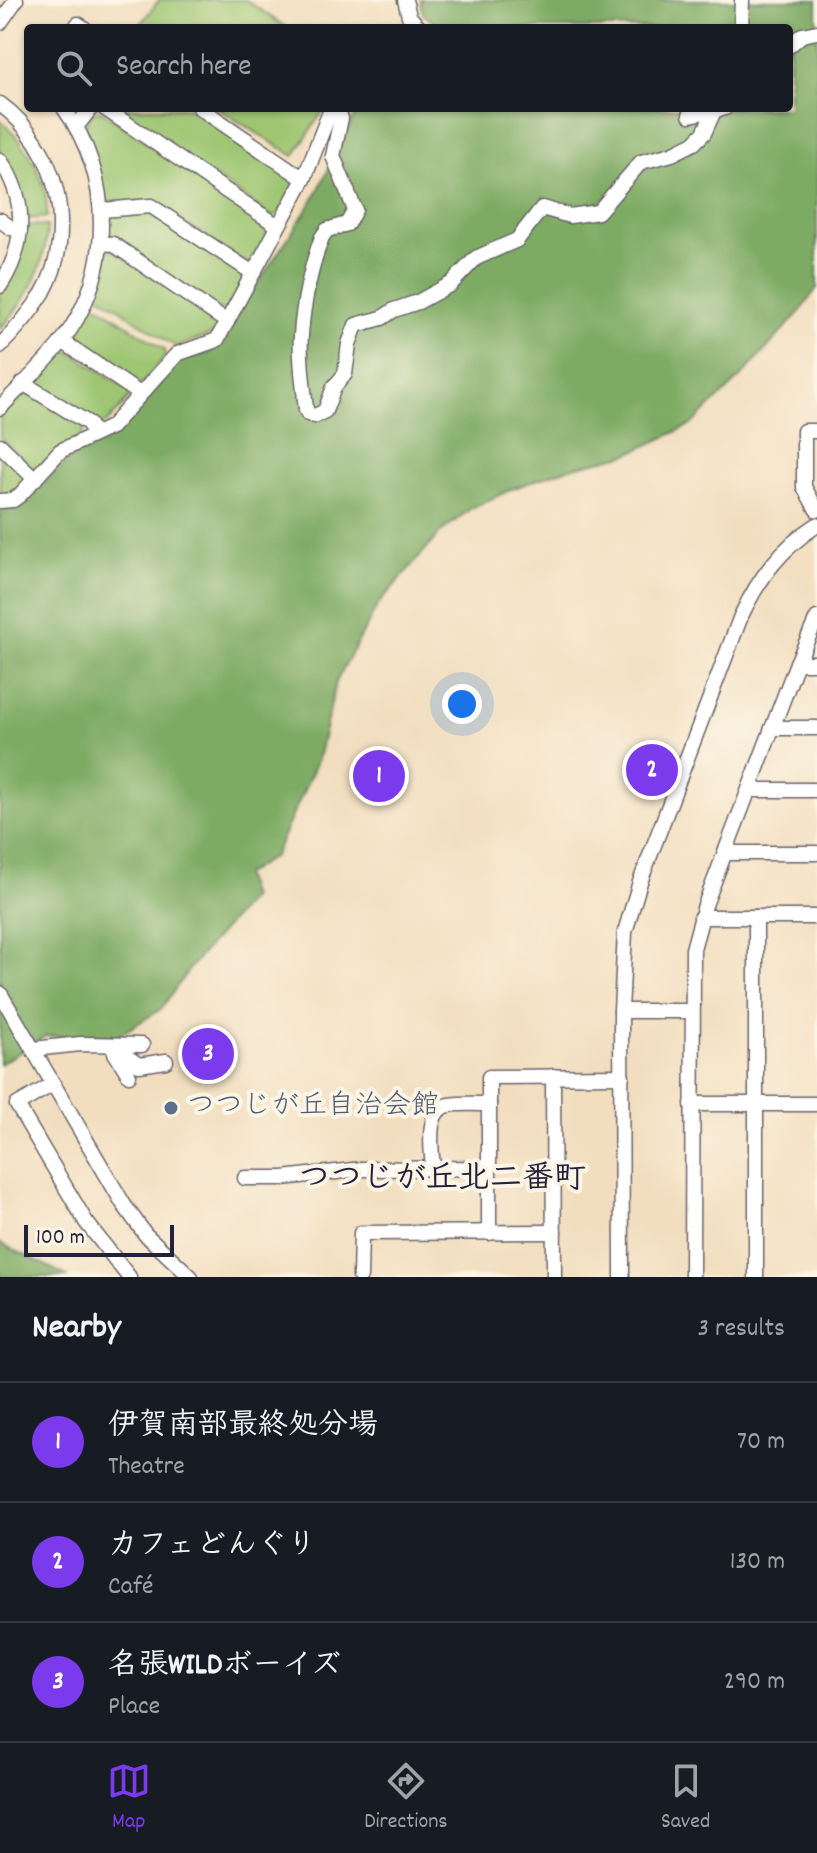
<!DOCTYPE html>
<meta charset="utf-8">
<style>
body{margin:0;font-family:Dekko,"Klee One",sans-serif;background:#242831;color:#f1f3f6}
.scale{position:absolute;left:24px;bottom:20px;width:150px;box-sizing:border-box;padding-left:8px;border:4px solid #22223b;border-top:0;font-size:22px;line-height:28px;white-space:nowrap;color:#22223b;-webkit-text-stroke:6px #fcf5e5;paint-order:stroke}
.you{position:absolute;left:462px;top:704px;width:28px;height:28px;margin:-20px;border:6px solid #fff;border-radius:50%;background:#1a73e8;box-shadow:0 0 0 12px #1a73e833}
.badge{display:grid;place-items:center;width:52px;height:52px;border-radius:50%;background:#7c3aed;color:#fff;font-size:26px;font-weight:700}
.pin{position:absolute;translate:-50% -50%;border:4px solid #fff;box-shadow:0 2px 8px #0006}
.list{margin:0;padding:0;list-style:none}
h2{display:flex;justify-content:space-between;align-items:center;height:104px;margin:0;padding:0 32px;font-size:34px}
h2 small{font-size:26px;font-weight:400;color:#9ea1a6}
.list li{display:grid;grid-template-columns:52px 1fr auto;gap:24px;align-items:center;box-sizing:border-box;height:120px;padding:0 32px;border-top:2px solid #363941}
.list b{display:block;font-size:30px;white-space:nowrap}
.list p{margin:0;font-size:26px;white-space:nowrap;color:#9ea1a6}
.list em{font-size:26px;font-style:normal;color:#9ea1a6}
.icon{flex:none;width:44px;height:44px;fill:none;stroke:currentColor;stroke-width:2;stroke-linecap:round;stroke-linejoin:round}
.map{position:relative;flex:none;width:817px;height:1277px;overflow:hidden}
.search{position:absolute;background:#171b24;box-shadow:0 2px 6px #0004;left:24px;right:24px;top:24px;height:88px;display:flex;align-items:center;gap:20px;box-sizing:border-box;padding:0 28px;border-radius:8px;color:#9ea1a6;font-size:30px}
.sheet{height:464px;background:#171b24}
nav{display:flex;justify-content:space-around;align-items:center;box-sizing:border-box;height:112px;border-top:2px solid #363941;background:#171b24;font-size:22px;color:#9ea1a6}
nav a{display:grid;justify-items:center;gap:4px}
nav .on{color:#7c3aed}
.map>svg:first-child{display:block}
</style>
<div class="map">
<svg width="817" height="1277" viewBox="0 0 817 1277">
<rect width="100%" height="100%" fill="#fcf5e5"/>
<filter id="ink" filterUnits="userSpaceOnUse"><feTurbulence type="fractalNoise" baseFrequency=".0125" numOctaves="2"/><feDisplacementMap in="SourceGraphic" scale="16" xChannelSelector="R" yChannelSelector="G"/><feConvolveMatrix kernelMatrix="1 2 1 2 8 2 1 2 1" color-interpolation-filters="sRGB"/></filter>
<filter id="wash" filterUnits="userSpaceOnUse"><feTurbulence type="fractalNoise" baseFrequency=".006" numOctaves="4" result="noise"/><feDisplacementMap in="SourceGraphic" scale="32" xChannelSelector="R" yChannelSelector="G"/><feGaussianBlur stdDeviation="1.8" result="paint"/><feColorMatrix in="noise" values="0 0 0 0 0 0 0 0 0 0 0 0 0 0 0 0 0 1.4 0 .05"/><feComposite in="paint" operator="in"/></filter>
<g filter="url(#wash)">
<rect width="100%" height="100%" fill="#f2debf"/>
<g fill="#9ec672" stroke="#607456" stroke-width="2">
<path d="M 159,0 L 246,0 L 287,28 L 138,28 Z"/>
<path d="M 112,108 L 192,108 L 293,177 L 296,184 L 279,214 L 272,216 Z"/>
<path d="M 217,108 L 325,108 L 294,156 Z"/>
<path d="M 101,111 L 266,224 L 269,231 L 253,262 L 246,264 L 158,204 L 111,203 L 105,199 L 85,133 L 85,125 L 94,112 Z"/>
<path d="M 0,120 C 27,142 49,182 47,217 L 26,219 L 0,153 Z"/>
<path d="M 146,211 L 241,273 L 244,279 L 227,310 L 220,311 L 110,238 L 106,220 L 112,213 Z"/>
<path d="M 25,225 L 47,226 C 47,266 27,300 0,329 L 0,293 L 13,275 Z"/>
<path d="M 112,249 L 215,319 L 217,328 L 215,333 L 176,347 L 98,294 L 96,287 L 105,252 Z"/>
<path d="M 96,304 L 165,350 L 165,357 L 142,384 L 135,385 L 73,342 L 72,335 L 88,305 Z"/>
<path d="M 60,350 L 67,350 L 129,390 L 129,398 L 107,423 L 99,426 L 65,402 L 34,386 L 34,379 Z"/>
<path d="M 20,392 L 27,392 L 84,426 L 83,434 L 39,467 L 32,468 L 0,438 L 0,414 Z"/>
<path d="M 0,451 L 25,474 L 26,481 L 14,493 L 0,497 Z"/>
</g>
<g fill="#7eab64" stroke="#506650" stroke-width="2">
<path d="M 420,0 L 817,0 L 817,288 L 798,314 L 741,377 L 691,425 L 628,454 L 566,469 L 512,489 L 470,509 L 441,532 L 379,603 L 336,682 L 318,759 L 274,856 L 244,875 L 251,898 L 192,965 L 161,1009 L 116,1037 L 46,1036 L 0,1064 L 0,511 L 17,508 L 78,450 L 124,427 L 180,360 L 212,352 L 314,199 L 357,111 L 390,108 L 789,108 L 789,28 L 442,28 L 423,14 Z"/>
<path d="M 0,1243 L 69,1277 L 0,1277 Z"/>
</g>
</g>
<g filter="url(#ink)">
<g fill="none" stroke-linecap="round" stroke-linejoin="round">
<defs>
<g id="minor">
<path d="M 405,0 L 409,16 L 419,28"/>
<path d="M 0,23 L 16,0"/>
<path d="M 75,28 L 78,24 L 84,28"/>
<path d="M 741,28 L 742,0"/>
<path d="M 789,46 L 802,35 L 817,32"/>
<path d="M 0,104 C 57,145 78,231 43,293 C 31,312 15,331 0,346"/>
<path d="M 104,108 L 278,226"/>
<path d="M 200,108 L 304,179"/>
<path d="M 337,108 L 341,118 L 333,156 L 355,210 L 347,224 L 327,230 L 322,237 C 311,266 303,304 301,335 C 299,359 304,386 306,410 L 308,414 L 315,416 L 325,411 L 334,387 L 345,374 L 349,344 L 356,325 L 382,318 L 394,310 L 418,302 L 451,284 L 476,258 L 517,240 L 542,208 L 570,216 L 598,212 L 641,162 L 672,154 L 694,143 L 704,133 L 714,111"/>
<path d="M 690,115 L 725,108"/>
<path d="M 76,127 L 91,108"/>
<path d="M 0,160 C 28,200 26,246 0,286"/>
<path d="M 102,210 L 151,206 L 253,273"/>
<path d="M 0,220 L 11,228 L 20,230"/>
<path d="M 101,243 L 113,244 L 227,322"/>
<path d="M 62,341 L 140,394"/>
<path d="M 23,383 L 88,423 L 95,434"/>
<path d="M 0,408 C 21,386 45,364 63,340 C 114,271 113,177 64,108"/>
<path d="M 817,431 L 804,431 L 804,487 L 817,510"/>
<path d="M 0,445 L 35,479"/>
<path d="M 0,501 L 13,500 L 20,495 L 60,451 L 111,427 L 177,354 L 217,340 L 304,179 L 329,114 L 336,108"/>
<path d="M 797,663 L 817,663"/>
<path d="M 772,728 L 817,728"/>
<path d="M 749,790 L 817,790"/>
<path d="M 725,853 L 817,853"/>
<path d="M 701,917 L 817,917"/>
<path d="M 756,917 L 756,1277"/>
<path d="M 0,993 L 124,1205 L 145,1234 L 191,1277"/>
<path d="M 621,1011 L 691,1011"/>
<path d="M 111,1046 L 139,1065 L 166,1061"/>
<path d="M 33,1049 L 81,1044 L 142,1045"/>
<path d="M 115,1053 L 129,1075"/>
<path d="M 553,1076 L 554,1277"/>
<path d="M 53,1084 L 17,1105 L 86,1222 L 129,1277"/>
<path d="M 692,1104 L 817,1104"/>
<path d="M 433,1169 C 432,1151 424,1109 449,1105 C 462,1103 476,1104 489,1104"/>
<path d="M 245,1178 L 283,1178 L 362,1169 L 489,1168"/>
<path d="M 489,1233 L 489,1077 L 622,1076"/>
<path d="M 360,1277 L 361,1233 L 554,1232"/>
<path d="M 622,1277 L 621,1011 L 625,932 L 640,882 L 741,616 C 759,578 781,548 817,525"/>
<path d="M 692,1277 L 693,949 L 705,905 L 797,663 L 817,618"/>
</g>
</defs>
<use href="#minor" stroke="#6b6469" stroke-width="17"/>
<use href="#minor" stroke="#fff" stroke-width="14"/>
</g>
</g>
<circle fill="#5c6f8a" stroke="#fcf5e5" stroke-width="3" cx="171" cy="1108" r="8"/>
<g text-anchor="middle" dominant-baseline="central" stroke-width="8" stroke-linejoin="round" paint-order="stroke">
<g font-size="28" fill="#4e5e75" stroke="#fcf5e5" text-anchor="start">
<text x="187" y="1108">つつじが丘自治会館</text>
</g>
<g font-size="32" font-weight="bold" fill="#22223b" stroke="#fcf5e5">
<text x="442" y="1181">つつじが丘北二番町</text>
</g>
</g>
</svg>
<div class="scale">100 m</div>
<div class="you"></div>
<div class="pin badge" style="left:379px;top:776px">1</div>
<div class="pin badge" style="left:652px;top:770px">2</div>
<div class="pin badge" style="left:208px;top:1054px">3</div>
<div class="search"><svg class="icon" aria-label="search" viewBox="0 0 24 24"><circle cx="10" cy="10" r="6"/><path d="M15 15l6 6"/></svg>Search here</div>
</div>
<section class="sheet">
<h2>Nearby<small>3 results</small></h2>
<ul class="list">
<li><span class="badge">1</span><div><b>伊賀南部最終処分場</b><p>Theatre</p></div><em>70 m</em></li>
<li><span class="badge">2</span><div><b>カフェどんぐり</b><p>Café</p></div><em>130 m</em></li>
<li><span class="badge">3</span><div><b>名張WILDボーイズ</b><p>Place</p></div><em>290 m</em></li>
</ul>
</section>
<nav>
<a class="on"><svg class="icon" aria-label="map" viewBox="0 0 24 24"><path d="M3 6l6-2 6 2 6-2v14l-6 2-6-2-6 2zM9 4v14M15 6v14"/></svg>Map</a>
<a><svg class="icon" aria-label="directions" viewBox="0 0 24 24"><path d="M12 3l9 9-9 9-9-9zM9 14v-3h6M13 9l2 2-2 2"/></svg>Directions</a>
<a><svg class="icon" aria-label="saved" viewBox="0 0 24 24"><path d="M7 4h10v16l-5-4-5 4z"/></svg>Saved</a>
</nav>
